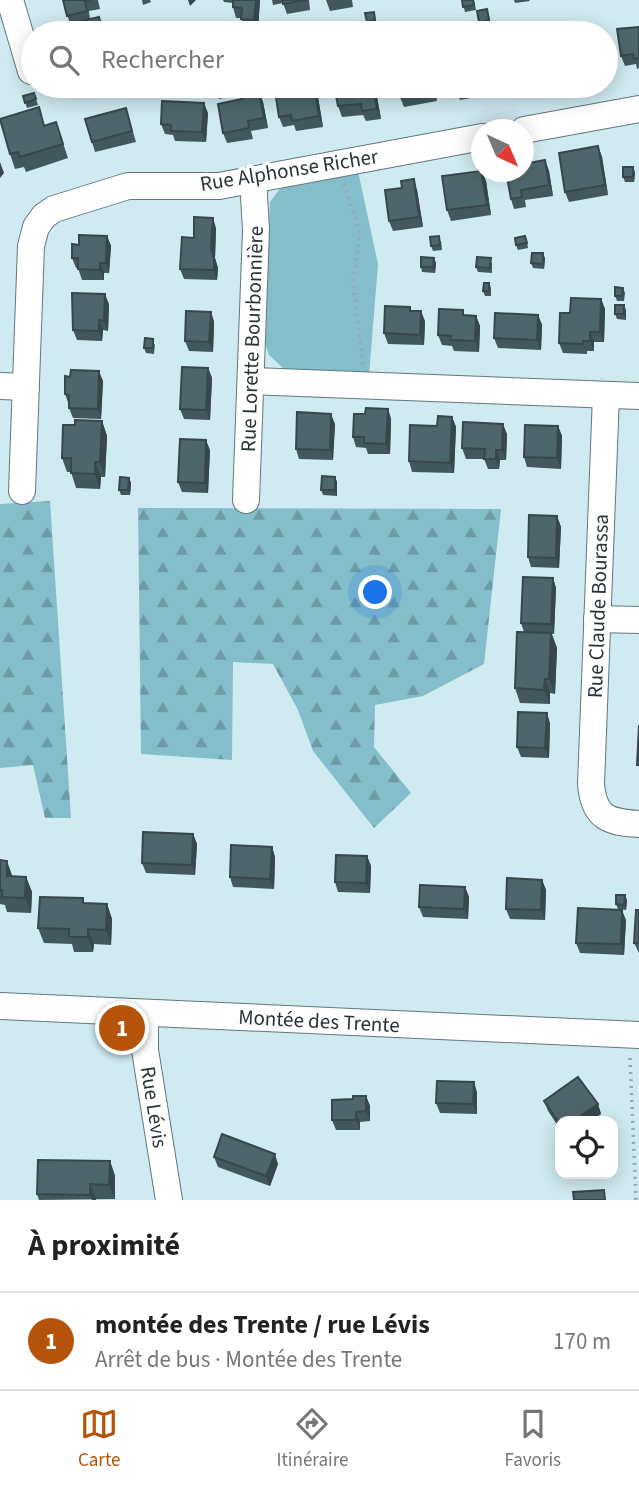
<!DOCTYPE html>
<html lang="fr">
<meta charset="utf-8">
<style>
body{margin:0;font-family:"Source Sans 3",sans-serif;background:#f2f2f2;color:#222}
.controls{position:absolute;right:21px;bottom:21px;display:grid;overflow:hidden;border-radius:14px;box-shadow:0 4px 18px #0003}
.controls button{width:63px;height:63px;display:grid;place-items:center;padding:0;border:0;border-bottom:2px solid #e0e0e0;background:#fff;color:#222;font:35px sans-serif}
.compass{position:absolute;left:471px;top:119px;width:63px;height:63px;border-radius:50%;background:#fff;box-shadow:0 4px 18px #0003;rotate:136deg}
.you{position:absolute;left:376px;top:593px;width:24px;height:24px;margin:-18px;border:5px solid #fff;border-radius:50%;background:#1a73e8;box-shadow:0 0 0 10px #1a73e833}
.badge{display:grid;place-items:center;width:46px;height:46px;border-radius:50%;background:#b45309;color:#fff;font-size:23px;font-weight:700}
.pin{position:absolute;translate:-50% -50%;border:4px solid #fff;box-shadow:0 2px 7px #0006}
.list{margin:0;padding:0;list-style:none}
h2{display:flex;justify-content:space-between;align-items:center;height:91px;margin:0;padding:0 28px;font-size:30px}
h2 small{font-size:23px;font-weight:400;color:#767676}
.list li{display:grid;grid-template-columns:46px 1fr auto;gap:21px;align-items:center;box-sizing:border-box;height:98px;padding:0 28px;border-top:2px solid #e0e0e0}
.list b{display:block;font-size:26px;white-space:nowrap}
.list p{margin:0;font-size:23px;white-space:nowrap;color:#767676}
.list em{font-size:23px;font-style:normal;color:#767676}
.icon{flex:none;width:38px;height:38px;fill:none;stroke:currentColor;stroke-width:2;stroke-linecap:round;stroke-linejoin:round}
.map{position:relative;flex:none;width:639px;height:1200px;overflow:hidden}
.search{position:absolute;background:#fff;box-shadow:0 4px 18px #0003;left:21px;right:21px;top:21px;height:77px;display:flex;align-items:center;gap:18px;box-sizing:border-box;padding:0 24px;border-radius:38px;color:#767676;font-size:26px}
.sheet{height:189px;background:#fff}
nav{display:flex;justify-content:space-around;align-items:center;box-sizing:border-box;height:98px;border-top:2px solid #e0e0e0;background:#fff;font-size:19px;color:#767676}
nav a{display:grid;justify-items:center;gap:4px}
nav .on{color:#b45309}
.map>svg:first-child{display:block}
</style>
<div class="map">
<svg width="639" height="1200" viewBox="0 0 639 1200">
<defs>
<pattern id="forest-firs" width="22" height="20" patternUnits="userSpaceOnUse" patternTransform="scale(1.75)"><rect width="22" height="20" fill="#84becb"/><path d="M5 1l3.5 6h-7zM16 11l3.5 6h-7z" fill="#6c9ba6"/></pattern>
</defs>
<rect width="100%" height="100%" fill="#cfeaf0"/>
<g fill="url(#forest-firs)">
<path d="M 50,501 L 71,818 L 45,818 L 33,765 L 0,768 L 0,504 Z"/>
<path d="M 138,508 L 501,509 L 484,664 L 423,696 L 375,705 L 374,747 L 411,793 L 374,828 L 313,751 L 298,710 L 273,664 L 233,662 L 232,760 L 141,754 Z"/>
</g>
<path fill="#84becb" d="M 358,171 L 378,264 L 369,375 L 284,369 L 269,355 L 263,338 L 270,202 L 279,190 L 285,186 Z"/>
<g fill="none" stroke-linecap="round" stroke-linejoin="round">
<defs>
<g id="minor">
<path d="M 10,0 L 31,71"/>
<path d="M 524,130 L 639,109"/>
<path d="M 251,381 L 639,396"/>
<path d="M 0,386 L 26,387"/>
<path d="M 606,395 L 591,784 C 594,818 608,822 639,824"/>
<path d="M 22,491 L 31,246 L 36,227 L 44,216 L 54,209 L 128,186 L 219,186 L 482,137"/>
<path d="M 246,500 L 256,230 L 253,179"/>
<path d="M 597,619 L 639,620"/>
<path d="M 0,1006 L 639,1035"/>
<path d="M 145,1014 L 145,1050 L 169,1200"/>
</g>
</defs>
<use href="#minor" stroke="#5f787d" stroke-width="28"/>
<g stroke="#93a8ad" stroke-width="3.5" stroke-dasharray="2 5" stroke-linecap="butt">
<path d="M 344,184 L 360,234 L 353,281 L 363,365"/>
<path d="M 630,1058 L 636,1200"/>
</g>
<use href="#minor" stroke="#fff" stroke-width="26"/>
</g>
<g fill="#43585c">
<path d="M 63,0 L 98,0 L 100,9 L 89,11 L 90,19 L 99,17 L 104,33 L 71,33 L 70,24 Z"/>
<path d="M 142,0 L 150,0 L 151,2 L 143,5 Z"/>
<path d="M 223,0 L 260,0 L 258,30 L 245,29 L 241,18 L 236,18 L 233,7 L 233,3 L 224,2 Z"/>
<path d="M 272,0 L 309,0 L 310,10 L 287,14 L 283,3 L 273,5 Z"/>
<path d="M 326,0 L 352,0 L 353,7 L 330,11 Z"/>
<path d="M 462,0 L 474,0 L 476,10 L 465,12 Z"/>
<path d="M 514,0 L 529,0 L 530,1 L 515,3 Z"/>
<path d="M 374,12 L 377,25 L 368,27 L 367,22 Z"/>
<path d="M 489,15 L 491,25 L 481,27 L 479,22 Z"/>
<path d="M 639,27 L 639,68 L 637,69 L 636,64 L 625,66 L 621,56 Z"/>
<path d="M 606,40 L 610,50 L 614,75 L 606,77 Z"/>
<path d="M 231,86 L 233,96 L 219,99 L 218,94 Z"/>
<path d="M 295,86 L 315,86 L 317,91 L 323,127 L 296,131 L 294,125 L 283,127 L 279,117 Z"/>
<path d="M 334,86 L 375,86 L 381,119 L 366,121 L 363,115 L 342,117 L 338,106 Z"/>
<path d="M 398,86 L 434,86 L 437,101 L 404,107 L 400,97 Z"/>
<path d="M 455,86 L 496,86 L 497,93 L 460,100 Z"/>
<path d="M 514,86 L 549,86 L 516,91 Z"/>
<path d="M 259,92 L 263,102 L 268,128 L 251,131 L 253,139 L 227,143 L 223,133 L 242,99 Z"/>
<path d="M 34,93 L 38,105 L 27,108 L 23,96 Z"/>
<path d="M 126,108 L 136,142 L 95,152 L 92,142 Z"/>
<path d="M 208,113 L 206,142 L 175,141 L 173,135 L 165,134 L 161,124 Z"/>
<path d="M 45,125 L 61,137 L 68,158 L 26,172 L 24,167 L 15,169 L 10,154 Z"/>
<path d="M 598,146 L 602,157 L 608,195 L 569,202 L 565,192 Z"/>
<path d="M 545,160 L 549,171 L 553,196 L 525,200 L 526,207 L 514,209 L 511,199 Z"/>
<path d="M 482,172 L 486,181 L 491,215 L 451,221 L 447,210 Z"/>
<path d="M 635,172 L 634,182 L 625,182 L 623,177 Z"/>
<path d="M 417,190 L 423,227 L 393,231 L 389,221 Z"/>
<path d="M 216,228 L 215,258 L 218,268 L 217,280 L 184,279 L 180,269 L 194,238 Z"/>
<path d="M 107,236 L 111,246 L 109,273 L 104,273 L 104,280 L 82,280 L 78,268 L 76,268 L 72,258 Z"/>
<path d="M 441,241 L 442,250 L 433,251 L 431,246 Z"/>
<path d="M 527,241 L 528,248 L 518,250 L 516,245 Z"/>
<path d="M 545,258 L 544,269 L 533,268 L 531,263 Z"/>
<path d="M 436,263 L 435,273 L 422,272 L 421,267 Z"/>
<path d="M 492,263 L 492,273 L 478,272 L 476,267 Z"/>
<path d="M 489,283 L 491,288 L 491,296 L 485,296 L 483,291 Z"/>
<path d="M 623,288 L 625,293 L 624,301 L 617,301 L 615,296 Z"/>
<path d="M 601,299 L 605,309 L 604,342 L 594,342 L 594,351 L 587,351 L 587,354 L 563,353 L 559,343 L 570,313 Z"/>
<path d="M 109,304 L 108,331 L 103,330 L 102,341 L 77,340 L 73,330 Z"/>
<path d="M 410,307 L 411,311 L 425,321 L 424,345 L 388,344 L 384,333 Z"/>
<path d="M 626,310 L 626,320 L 617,319 L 615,314 Z"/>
<path d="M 211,312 L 214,322 L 213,352 L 189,351 L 185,341 Z"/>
<path d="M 465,315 L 476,316 L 480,326 L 479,352 L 454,351 L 452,346 L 442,345 L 438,335 Z"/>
<path d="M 538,315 L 542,325 L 541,350 L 498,348 L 494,338 Z"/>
<path d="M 155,344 L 154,354 L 146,353 L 144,348 Z"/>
<path d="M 208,368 L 212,378 L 210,420 L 184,419 L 180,409 Z"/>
<path d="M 103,381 L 101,419 L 73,418 L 69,408 L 69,405 L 65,394 Z"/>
<path d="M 388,409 L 391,419 L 390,454 L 368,454 L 366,448 L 356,447 L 353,437 L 365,414 Z"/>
<path d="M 452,417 L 456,427 L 454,473 L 412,472 L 409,461 L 437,426 Z"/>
<path d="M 102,421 L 107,436 L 105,477 L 101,477 L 100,489 L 76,488 L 71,472 L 67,472 L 62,458 L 75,425 Z"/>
<path d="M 335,424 L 333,460 L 299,459 L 296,449 Z"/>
<path d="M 558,426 L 562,436 L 561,469 L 527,467 L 524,457 Z"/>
<path d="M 507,434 L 506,460 L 500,460 L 499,469 L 488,469 L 484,459 L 466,459 L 462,448 Z"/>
<path d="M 210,450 L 208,493 L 182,492 L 178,482 Z"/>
<path d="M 335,477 L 337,482 L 337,496 L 323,495 L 321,490 Z"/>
<path d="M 129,478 L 131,483 L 130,495 L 121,495 L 119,490 Z"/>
<path d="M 557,516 L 561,527 L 559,568 L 531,567 L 528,557 Z"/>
<path d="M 553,578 L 556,588 L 554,634 L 552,634 L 557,648 L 555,694 L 550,693 L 550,704 L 520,703 L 515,688 L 524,632 L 521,623 Z"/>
<path d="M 550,723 L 549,758 L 521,757 L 517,747 Z"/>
<path d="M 193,834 L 197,844 L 195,875 L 146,873 L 142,863 Z"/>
<path d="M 272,847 L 275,857 L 274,889 L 233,887 L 230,877 Z"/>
<path d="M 367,856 L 371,866 L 370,893 L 338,892 L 335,882 Z"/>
<path d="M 0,860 L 12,877 L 26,877 L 32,892 L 31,913 L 7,912 L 5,905 L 0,904 Z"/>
<path d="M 542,880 L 546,890 L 545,920 L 510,919 L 506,909 Z"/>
<path d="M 465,887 L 469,897 L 468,919 L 423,917 L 419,907 Z"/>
<path d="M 627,900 L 626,910 L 618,909 L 616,904 Z"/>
<path d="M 85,904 L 107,904 L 112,919 L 111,945 L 94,944 L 93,952 L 74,952 L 72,944 L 44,943 L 38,928 Z"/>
<path d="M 639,910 L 639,953 L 634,943 Z"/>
<path d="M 626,920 L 624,955 L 580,953 L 576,943 Z"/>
<path d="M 477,1092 L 477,1114 L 440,1113 L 436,1103 Z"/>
<path d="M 366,1096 L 370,1106 L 370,1121 L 360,1122 L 360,1130 L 336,1130 L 332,1120 L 353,1099 Z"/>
<path d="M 544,1101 L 598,1104 L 601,1114 L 560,1121 L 560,1129 L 548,1111 Z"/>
<path d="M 214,1157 L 278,1164 L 270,1186 L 218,1167 Z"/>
<path d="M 110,1161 L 115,1176 L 115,1199 L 39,1200 L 37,1194 Z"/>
</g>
<g fill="#37474b">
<path d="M 188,0 L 196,0 L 190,6 Z"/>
<path d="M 256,0 L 260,0 L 258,30 L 254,20 Z"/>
<path d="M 606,40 L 610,50 L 614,75 L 611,65 Z"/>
<path d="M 314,86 L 317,91 L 323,127 L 319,116 Z"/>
<path d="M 373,86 L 375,86 L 381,119 L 377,109 Z"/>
<path d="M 432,86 L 434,86 L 437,101 L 433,91 Z"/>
<path d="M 259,92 L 263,102 L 268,128 L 264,118 Z"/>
<path d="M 204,103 L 208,113 L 206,142 L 202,132 Z"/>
<path d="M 598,146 L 602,157 L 608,195 L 605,185 Z"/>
<path d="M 545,160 L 549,171 L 553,196 L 549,185 Z"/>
<path d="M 0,162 L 4,173 L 0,178 Z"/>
<path d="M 633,167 L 635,172 L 634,182 L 633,177 Z"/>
<path d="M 482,172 L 486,181 L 491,215 L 487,205 Z"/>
<path d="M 414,179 L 417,190 L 423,227 L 419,217 Z"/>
<path d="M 213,218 L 216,228 L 215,258 L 218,268 L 217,280 L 214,270 L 211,248 Z"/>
<path d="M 107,236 L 111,246 L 109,273 L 106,263 Z"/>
<path d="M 543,253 L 545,258 L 544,269 L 543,264 Z"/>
<path d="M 434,258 L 436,263 L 435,273 L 433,267 Z"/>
<path d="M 100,263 L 104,273 L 104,280 L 100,270 Z"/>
<path d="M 105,294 L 109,304 L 108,331 L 104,321 Z"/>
<path d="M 601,299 L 605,309 L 604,342 L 600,332 Z"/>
<path d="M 624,305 L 626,310 L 626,320 L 624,314 Z"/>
<path d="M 421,311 L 425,321 L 424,345 L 420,335 Z"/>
<path d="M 211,312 L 214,322 L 213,352 L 209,342 Z"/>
<path d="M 538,315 L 542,325 L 541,350 L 537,340 Z"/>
<path d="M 476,316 L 480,326 L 479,352 L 475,341 Z"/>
<path d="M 99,320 L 103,330 L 102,341 L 99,331 Z"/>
<path d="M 590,332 L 594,342 L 594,351 L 590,341 Z"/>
<path d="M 208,368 L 212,378 L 210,420 L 206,410 Z"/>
<path d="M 99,371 L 103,381 L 101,419 L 98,409 Z"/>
<path d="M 388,409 L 391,419 L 390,454 L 386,444 Z"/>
<path d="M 331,414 L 335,424 L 333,460 L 330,450 Z"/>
<path d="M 452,417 L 456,427 L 454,473 L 450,463 Z"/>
<path d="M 102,421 L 107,436 L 105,477 L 100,462 Z"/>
<path d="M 503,424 L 507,434 L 506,460 L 502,450 Z"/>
<path d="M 558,426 L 562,436 L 561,469 L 557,458 Z"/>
<path d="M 206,440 L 210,450 L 208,493 L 205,483 Z"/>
<path d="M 496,450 L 500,460 L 499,469 L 496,459 Z"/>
<path d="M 95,462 L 101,477 L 100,489 L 95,474 Z"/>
<path d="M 335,477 L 337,482 L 337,496 L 335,490 Z"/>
<path d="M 129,478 L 131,483 L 130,495 L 128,490 Z"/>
<path d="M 557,516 L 561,527 L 559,568 L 556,558 Z"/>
<path d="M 553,578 L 556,588 L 554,634 L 551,624 Z"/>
<path d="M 551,633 L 557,648 L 555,694 L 549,679 Z"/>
<path d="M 545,679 L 550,693 L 550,704 L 544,690 Z"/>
<path d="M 547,713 L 550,723 L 549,758 L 545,748 Z"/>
<path d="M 193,834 L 197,844 L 195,875 L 192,865 Z"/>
<path d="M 272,847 L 275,857 L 274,889 L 270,879 Z"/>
<path d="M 367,856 L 371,866 L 370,893 L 366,883 Z"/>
<path d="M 7,861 L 12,875 L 12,891 L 7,876 Z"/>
<path d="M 26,877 L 32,892 L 31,913 L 25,898 Z"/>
<path d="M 542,880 L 546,890 L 545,920 L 541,910 Z"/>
<path d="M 465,887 L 469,897 L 468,919 L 464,909 Z"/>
<path d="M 625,895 L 627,900 L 626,910 L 624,905 Z"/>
<path d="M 107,904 L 112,919 L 111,945 L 106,930 Z"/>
<path d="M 622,910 L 626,920 L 624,955 L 621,944 Z"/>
<path d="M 88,929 L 94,944 L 93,952 L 88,937 Z"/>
<path d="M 474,1082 L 477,1092 L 477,1114 L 473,1104 Z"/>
<path d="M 366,1096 L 370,1106 L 370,1121 L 366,1111 Z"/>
<path d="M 598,1104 L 601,1114 L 591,1121 L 573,1121 Z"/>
<path d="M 356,1112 L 360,1122 L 360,1130 L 356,1120 Z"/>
<path d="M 275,1154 L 278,1164 L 270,1186 L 266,1176 Z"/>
<path d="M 110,1161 L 115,1176 L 115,1199 L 109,1185 Z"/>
<path d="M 90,1184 L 96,1199 L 96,1200 L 92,1200 L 90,1195 Z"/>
</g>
<g fill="#4e666b" stroke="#37474b" stroke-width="2">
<path d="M 63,0 L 90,0 L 85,1 L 87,11 L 67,16 Z"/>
<path d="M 233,0 L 256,0 L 254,20 L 241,19 L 242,8 L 233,7 Z"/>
<path d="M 283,0 L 307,0 L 283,4 Z"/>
<path d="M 462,0 L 473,0 L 474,5 L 463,7 Z"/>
<path d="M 487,9 L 489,20 L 479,22 L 477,11 Z"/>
<path d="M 374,12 L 375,20 L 367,22 L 365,13 Z"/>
<path d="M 99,17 L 103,33 L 71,33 L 69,24 Z"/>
<path d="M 639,27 L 639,58 L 634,59 L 633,54 L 621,56 L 617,29 Z"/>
<path d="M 606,40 L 611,65 L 606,66 Z"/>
<path d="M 216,86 L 230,86 L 231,91 L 218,94 Z"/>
<path d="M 295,86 L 314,86 L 319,116 L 292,121 L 291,115 L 279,117 L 275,91 Z"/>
<path d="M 334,86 L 373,86 L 377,109 L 362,111 L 361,104 L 338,106 Z"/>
<path d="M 398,86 L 432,86 L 433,91 L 400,97 Z"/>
<path d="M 455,86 L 477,86 L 456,90 Z"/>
<path d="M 259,92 L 264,118 L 248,121 L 249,128 L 223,133 L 218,104 L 242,99 L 241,95 Z"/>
<path d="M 34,93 L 36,99 L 25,103 L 23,96 Z"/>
<path d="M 162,101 L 204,103 L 202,132 L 171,131 L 171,125 L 161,124 Z"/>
<path d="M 39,107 L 44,126 L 56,122 L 63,144 L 20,157 L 18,152 L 10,154 L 0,119 Z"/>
<path d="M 126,108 L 132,131 L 92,142 L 85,119 Z"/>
<path d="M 598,146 L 605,185 L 565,192 L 559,153 Z"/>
<path d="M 545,160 L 549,185 L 521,190 L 522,197 L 511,199 L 506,172 L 523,172 L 523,164 Z"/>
<rect x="623" y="167" width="10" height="10"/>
<path d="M 481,171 L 487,205 L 447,210 L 442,176 Z"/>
<path d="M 414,179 L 419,217 L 389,221 L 385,190 L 402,188 L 401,181 Z"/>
<path d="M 194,217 L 213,218 L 211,248 L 214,258 L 214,270 L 180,269 L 182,237 L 194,238 Z"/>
<path d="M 79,235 L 107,236 L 106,263 L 100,263 L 100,270 L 78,269 L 78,258 L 72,258 L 72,244 L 79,245 Z"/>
<path d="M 439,236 L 440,245 L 431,246 L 430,237 Z"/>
<path d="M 525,236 L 527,243 L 516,245 L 515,238 Z"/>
<path d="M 532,253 L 543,253 L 543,264 L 531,263 Z"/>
<path d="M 421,257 L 434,258 L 433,267 L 421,267 Z"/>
<path d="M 477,257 L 491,258 L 490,268 L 476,267 Z"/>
<path d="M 484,283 L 489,283 L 489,291 L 483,291 Z"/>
<path d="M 615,287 L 623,288 L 622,296 L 615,296 Z"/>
<path d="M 72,293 L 105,294 L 104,321 L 99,320 L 99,331 L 73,330 Z"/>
<path d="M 571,298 L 601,299 L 600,332 L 590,332 L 590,341 L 583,341 L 583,344 L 559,343 L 560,313 L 570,313 Z"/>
<rect x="615" y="305" width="9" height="9"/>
<path d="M 385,306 L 410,307 L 410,311 L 421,311 L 420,335 L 384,333 Z"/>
<path d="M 439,309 L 463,310 L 463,315 L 476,316 L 475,341 L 450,340 L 451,336 L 438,335 Z"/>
<path d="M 186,311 L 211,312 L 209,342 L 185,341 Z"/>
<path d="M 495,313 L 538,315 L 537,340 L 494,338 Z"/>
<path d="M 145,338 L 153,339 L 153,348 L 144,348 Z"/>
<path d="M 182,367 L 208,368 L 206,410 L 180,409 Z"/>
<path d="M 71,370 L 99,371 L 98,409 L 69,408 L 69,395 L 65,394 L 65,376 L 70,377 Z"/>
<path d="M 366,408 L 388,409 L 386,444 L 364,443 L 364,437 L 353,437 L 354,414 L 365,414 Z"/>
<path d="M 297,412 L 331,414 L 330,450 L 296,449 Z"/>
<path d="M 438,416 L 452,417 L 450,463 L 409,461 L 410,425 L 437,426 Z"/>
<path d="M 75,420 L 102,421 L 100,462 L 95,462 L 95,474 L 71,473 L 71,458 L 62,458 L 63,425 L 75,425 Z"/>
<path d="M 463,422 L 503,424 L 502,450 L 496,450 L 496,459 L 484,459 L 485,449 L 462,448 Z"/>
<path d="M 525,425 L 558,426 L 557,458 L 524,457 Z"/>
<path d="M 180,439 L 206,440 L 205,483 L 178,482 Z"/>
<path d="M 322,476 L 335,477 L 335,490 L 321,490 Z"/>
<path d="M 120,477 L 129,478 L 128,490 L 119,490 Z"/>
<path d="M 529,515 L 557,516 L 556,558 L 528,557 Z"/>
<path d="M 523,577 L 553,578 L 551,624 L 521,623 Z"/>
<path d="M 517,632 L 551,633 L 549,679 L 545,679 L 544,690 L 515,688 Z"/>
<path d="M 518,712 L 547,713 L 545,748 L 517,747 Z"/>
<path d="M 639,725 L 639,765 L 637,765 Z"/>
<path d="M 143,832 L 193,834 L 192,865 L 142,863 Z"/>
<path d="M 231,845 L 272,847 L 270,879 L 230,877 Z"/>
<path d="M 336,855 L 367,856 L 366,883 L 335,882 Z"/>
<path d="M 0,860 L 7,861 L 7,876 L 26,877 L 25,898 L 2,897 L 2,890 L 0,890 Z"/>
<path d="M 507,878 L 542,880 L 541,910 L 506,909 Z"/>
<path d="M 420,885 L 465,887 L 464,909 L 419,907 Z"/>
<path d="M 616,895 L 625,895 L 624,905 L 616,904 Z"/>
<path d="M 40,897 L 83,898 L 83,903 L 107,904 L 106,930 L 88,929 L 88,937 L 69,937 L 69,929 L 38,928 Z"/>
<path d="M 578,908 L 622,910 L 621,944 L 576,943 Z"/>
<path d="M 636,910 L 639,910 L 639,943 L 634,943 Z"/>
<path d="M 578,1077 L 598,1104 L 573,1121 L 560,1121 L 560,1124 L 544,1101 Z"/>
<path d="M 437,1081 L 474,1082 L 473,1104 L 436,1103 Z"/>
<path d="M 353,1096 L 366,1096 L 366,1111 L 356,1112 L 356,1120 L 332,1120 L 332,1100 L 353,1099 Z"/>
<path d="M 222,1134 L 275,1154 L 266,1176 L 214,1157 Z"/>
<path d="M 38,1160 L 110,1161 L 109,1185 L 90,1184 L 90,1195 L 37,1194 Z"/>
<path d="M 604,1190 L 605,1200 L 574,1200 L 573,1192 Z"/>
</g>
<g text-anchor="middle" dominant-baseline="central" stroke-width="7" stroke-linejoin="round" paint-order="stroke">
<g font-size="21" fill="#2a3437" stroke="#fff">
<text transform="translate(289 170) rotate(-9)">Rue Alphonse Richer</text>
<text transform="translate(252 339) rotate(-88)">Rue Lorette Bourbonnière</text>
<text transform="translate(598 606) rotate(-88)">Rue Claude Bourassa</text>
<text transform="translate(319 1021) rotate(3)">Montée des Trente</text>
<text transform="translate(154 1107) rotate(81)">Rue Lévis</text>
</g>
</g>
</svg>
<div class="controls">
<button><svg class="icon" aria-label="locate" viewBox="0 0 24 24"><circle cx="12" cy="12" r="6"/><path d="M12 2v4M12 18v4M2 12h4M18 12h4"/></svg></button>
</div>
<svg class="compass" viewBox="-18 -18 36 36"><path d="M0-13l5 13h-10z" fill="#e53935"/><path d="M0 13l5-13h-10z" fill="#767676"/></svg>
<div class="you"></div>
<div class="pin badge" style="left:122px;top:1028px">1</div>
<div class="search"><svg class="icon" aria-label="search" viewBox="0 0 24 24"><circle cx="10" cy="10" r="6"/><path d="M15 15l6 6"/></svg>Rechercher</div>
</div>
<section class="sheet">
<h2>À proximité<small></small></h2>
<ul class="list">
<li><span class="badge">1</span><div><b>montée des Trente / rue Lévis</b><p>Arrêt de bus · Montée des Trente</p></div><em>170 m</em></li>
</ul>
</section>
<nav>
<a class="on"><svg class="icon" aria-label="map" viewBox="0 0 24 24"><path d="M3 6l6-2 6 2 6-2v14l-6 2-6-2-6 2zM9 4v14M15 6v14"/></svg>Carte</a>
<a><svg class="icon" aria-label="directions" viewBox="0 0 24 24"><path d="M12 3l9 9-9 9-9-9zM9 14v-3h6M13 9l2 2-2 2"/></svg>Itinéraire</a>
<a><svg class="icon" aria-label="saved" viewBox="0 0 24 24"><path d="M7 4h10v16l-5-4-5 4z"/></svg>Favoris</a>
</nav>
